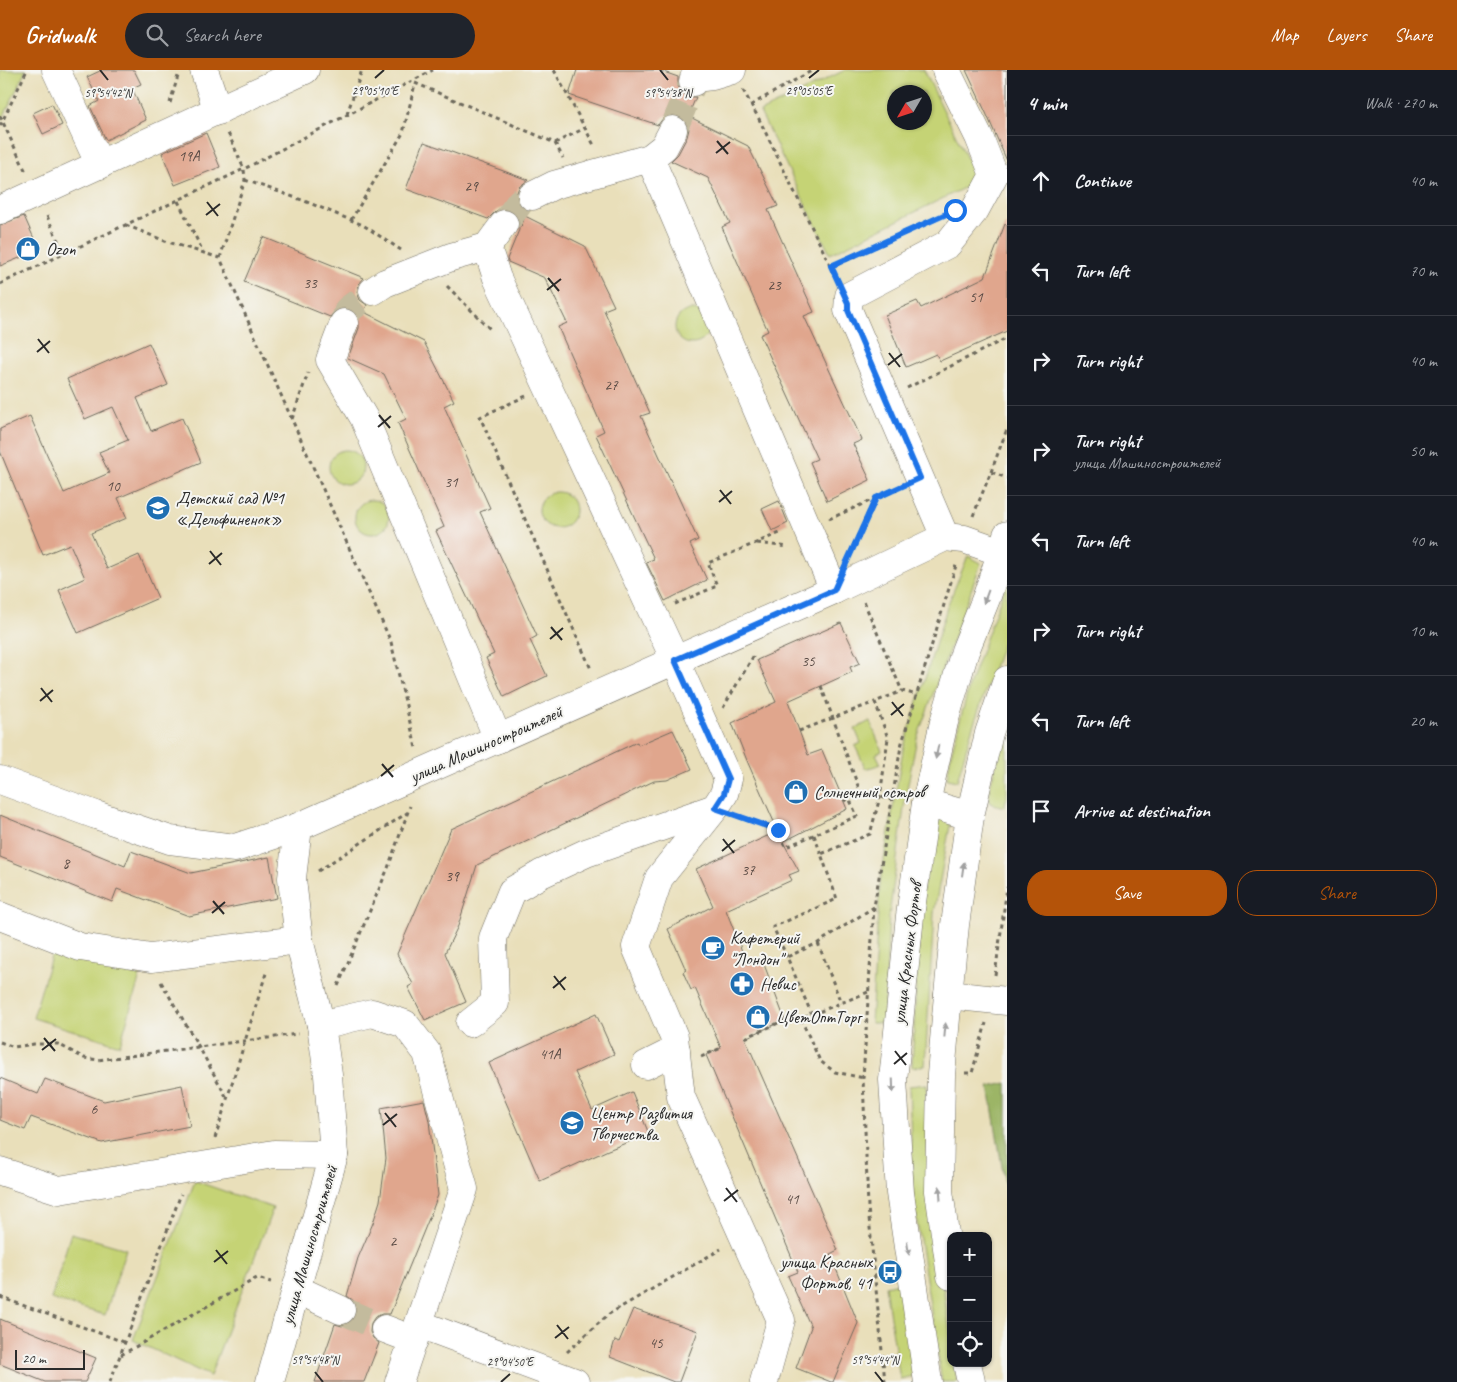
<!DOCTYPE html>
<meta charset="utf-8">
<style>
body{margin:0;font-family:Caveat,sans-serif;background:#20242c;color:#f1f3f6}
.controls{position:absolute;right:15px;bottom:15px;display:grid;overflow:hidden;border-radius:10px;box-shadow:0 1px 4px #0004}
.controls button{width:45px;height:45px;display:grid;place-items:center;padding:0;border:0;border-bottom:1px solid #363941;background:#171b24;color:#f1f3f6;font:25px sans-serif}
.compass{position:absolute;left:887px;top:15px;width:45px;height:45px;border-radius:50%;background:#171b24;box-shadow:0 1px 4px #0004;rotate:231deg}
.scale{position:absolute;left:15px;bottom:12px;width:70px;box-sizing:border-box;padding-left:5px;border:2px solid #2b2b2b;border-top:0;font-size:14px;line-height:18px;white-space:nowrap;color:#2b2b2b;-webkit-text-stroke:4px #f6f6f2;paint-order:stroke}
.stop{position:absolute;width:15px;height:15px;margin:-11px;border:4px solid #1a73e8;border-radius:50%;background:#fff}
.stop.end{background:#1a73e8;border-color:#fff;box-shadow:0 1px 5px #0008}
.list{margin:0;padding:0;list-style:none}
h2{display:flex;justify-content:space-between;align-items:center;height:65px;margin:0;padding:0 20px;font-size:21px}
h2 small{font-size:16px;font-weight:400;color:#9ea1a6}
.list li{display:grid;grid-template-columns:32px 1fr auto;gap:15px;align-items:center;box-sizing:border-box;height:90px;padding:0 20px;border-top:1px solid #363941}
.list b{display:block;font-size:19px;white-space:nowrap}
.list p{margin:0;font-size:16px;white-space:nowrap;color:#9ea1a6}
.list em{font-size:16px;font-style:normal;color:#9ea1a6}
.actions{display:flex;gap:10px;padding:15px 20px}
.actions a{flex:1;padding:11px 0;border:1px solid #b45309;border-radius:20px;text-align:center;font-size:18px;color:#b45309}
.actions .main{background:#b45309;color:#fff}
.icon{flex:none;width:28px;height:28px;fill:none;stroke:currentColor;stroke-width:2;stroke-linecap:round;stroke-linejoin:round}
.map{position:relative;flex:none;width:1007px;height:1312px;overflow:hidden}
header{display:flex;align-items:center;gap:30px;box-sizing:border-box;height:70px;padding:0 25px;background:#b45309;color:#fff}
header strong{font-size:24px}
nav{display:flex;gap:28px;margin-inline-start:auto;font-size:18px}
.search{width:350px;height:45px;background:#20242c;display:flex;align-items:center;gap:12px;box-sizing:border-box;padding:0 18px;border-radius:28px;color:#9ea1a6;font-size:19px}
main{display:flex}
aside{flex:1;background:#171b24}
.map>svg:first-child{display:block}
</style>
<header>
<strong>Gridwalk</strong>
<div class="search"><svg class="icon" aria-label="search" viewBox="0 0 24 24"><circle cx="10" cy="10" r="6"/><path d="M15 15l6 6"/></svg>Search here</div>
<nav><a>Map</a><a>Layers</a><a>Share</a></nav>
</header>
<main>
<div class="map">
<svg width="1007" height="1312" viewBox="0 0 1007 1312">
<rect width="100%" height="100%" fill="#f6f6f2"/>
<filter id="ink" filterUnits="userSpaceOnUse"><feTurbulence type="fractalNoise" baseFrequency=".02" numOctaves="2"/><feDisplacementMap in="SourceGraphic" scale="10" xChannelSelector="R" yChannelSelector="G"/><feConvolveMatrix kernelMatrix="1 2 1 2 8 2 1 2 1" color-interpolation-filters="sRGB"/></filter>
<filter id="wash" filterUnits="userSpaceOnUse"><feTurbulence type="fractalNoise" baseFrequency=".0096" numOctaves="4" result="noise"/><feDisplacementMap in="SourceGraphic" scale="20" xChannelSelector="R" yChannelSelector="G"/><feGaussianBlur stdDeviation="1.12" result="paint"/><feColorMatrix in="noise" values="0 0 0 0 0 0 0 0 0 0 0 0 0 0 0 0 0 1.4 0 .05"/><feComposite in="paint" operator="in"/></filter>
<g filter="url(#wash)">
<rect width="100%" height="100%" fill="#e9dfba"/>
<g fill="#c5d375" stroke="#787f50" fill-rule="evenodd">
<path d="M 0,0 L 26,0 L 2,50 L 0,46 Z"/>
<path d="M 845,0 L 924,0 L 978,111 L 830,184 L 760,42 ZM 894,22 L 924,22 L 924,52 L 894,52 Z"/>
<circle cx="692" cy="257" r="17"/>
<circle cx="346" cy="397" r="17"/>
<circle cx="557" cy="440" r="18"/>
<circle cx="372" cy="447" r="17"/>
<path d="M 968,486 L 981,493 L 917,668 L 906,724 L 889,846 L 884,953 L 871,953 L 880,813 L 903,680 L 948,534 Z"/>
<path d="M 1007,511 L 1007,561 L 972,659 L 957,711 L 947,709 L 951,684 L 970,613 Z"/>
<path d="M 870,651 L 882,681 L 876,684 L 881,694 L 866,699 L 855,676 L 861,673 L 855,659 Z"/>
<path d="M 1007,654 L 1007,727 L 1004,737 L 990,733 L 989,720 Z"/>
<path d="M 935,742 L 951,750 L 934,843 L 925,996 L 912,997 L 920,839 Z"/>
<path d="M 53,880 L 140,906 L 120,975 L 33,948 Z"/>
<path d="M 927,1014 L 929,1123 L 951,1268 L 951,1293 L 955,1293 L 957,1312 L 942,1312 L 913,1125 L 909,1016 Z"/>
<path d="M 195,1111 L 273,1138 L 210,1306 L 133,1270 Z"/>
<path d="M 71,1163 L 126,1179 L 105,1245 L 51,1229 Z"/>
<path d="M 908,1211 L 923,1304 L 900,1309 L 885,1216 Z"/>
</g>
<path fill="#9cb566" stroke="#647048" d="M 1007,1013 L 1007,1127 L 989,1017 Z"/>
<g id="blocks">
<g fill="#e0a68d">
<path d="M 102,0 L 134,0 L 141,14 L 132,18 L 146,50 L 106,70 L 90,36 L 99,31 L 87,7 Z"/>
<path d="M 577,0 L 658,0 L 678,7 L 678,16 L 682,23 L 689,27 L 696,27 L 688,46 L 748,76 L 778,136 L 768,140 L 814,242 L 804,246 L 862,370 L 853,374 L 870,410 L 827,431 L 810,392 L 817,389 L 760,265 L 768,261 L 722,157 L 730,153 L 708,108 L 671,91 L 678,84 L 687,67 L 689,59 L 686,51 L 680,46 L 672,44 L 664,47 L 658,55 L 569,25 Z"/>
<path d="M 966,0 L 1007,0 L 1007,91 L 987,45 Z"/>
<path d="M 52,34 L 62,55 L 43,64 L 33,43 Z"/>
<path d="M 206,63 L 220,97 L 175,115 L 162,83 Z"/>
<path d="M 424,72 L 528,110 L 519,117 L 516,125 L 518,133 L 527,140 L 521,157 L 525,146 L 585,176 L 614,236 L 604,240 L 650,343 L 641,346 L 698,470 L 690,474 L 707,510 L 665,531 L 646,492 L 654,489 L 596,365 L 604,361 L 558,257 L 567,253 L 545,208 L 508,192 L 507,189 L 519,160 L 518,147 L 513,141 L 505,138 L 497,140 L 488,149 L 406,119 Z"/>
<path d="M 24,146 L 39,180 L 0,196 L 0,155 Z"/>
<path d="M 1005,154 L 1007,155 L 1007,261 L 940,291 L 936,284 L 906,297 L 885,245 L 917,231 L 921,238 L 985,207 Z"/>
<path d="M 263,167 L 364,208 L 359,214 L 357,222 L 360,230 L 367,235 L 364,242 L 424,272 L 454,331 L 444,336 L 490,438 L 480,442 L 537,566 L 530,570 L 547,606 L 504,627 L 486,588 L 494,584 L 436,461 L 444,457 L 398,353 L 406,349 L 384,304 L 348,288 L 359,258 L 359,251 L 356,244 L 350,239 L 342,238 L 335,241 L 330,247 L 244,212 Z"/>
<path d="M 149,273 L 168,315 L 137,328 L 151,361 L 182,348 L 201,392 L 118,428 L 127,448 L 91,463 L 107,499 L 139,485 L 158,528 L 78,563 L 59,520 L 85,508 L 70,474 L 43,485 L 0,381 L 0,359 L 30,346 L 64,423 L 109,403 L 99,382 L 128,370 L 113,337 L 85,349 L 67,309 Z"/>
<path d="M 779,431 L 788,453 L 772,461 L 762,439 Z"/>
<path d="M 841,553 L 860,593 L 850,597 L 852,602 L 788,631 L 808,685 L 822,680 L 847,739 L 783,772 L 799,801 L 789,805 L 792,810 L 726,840 L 747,894 L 762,889 L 785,950 L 745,968 L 838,1180 L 830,1184 L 858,1253 L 833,1312 L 831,1312 L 796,1298 L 811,1257 L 788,1206 L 798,1202 L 706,985 L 721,978 L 695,918 L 691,920 L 683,902 L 686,900 L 668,859 L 713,836 L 696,799 L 778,761 L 748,693 L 732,653 L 776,632 L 757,590 Z"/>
<path d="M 673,660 L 692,699 L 667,710 L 654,711 L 477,795 L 458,856 L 445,883 L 466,932 L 425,950 L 408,917 L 413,914 L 397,884 L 451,759 L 637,672 L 638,675 Z"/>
<path d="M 0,745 L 125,796 L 131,781 L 191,803 L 269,787 L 277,828 L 189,846 L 117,819 L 112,832 L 0,787 Z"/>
<path d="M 596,944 L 614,984 L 575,1002 L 592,1040 L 632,1022 L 649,1064 L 608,1080 L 540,1111 L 489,993 Z"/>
<path d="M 0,1008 L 38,1024 L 45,1009 L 104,1031 L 182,1015 L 190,1056 L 102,1073 L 31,1047 L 25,1060 L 0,1050 Z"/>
<path d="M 424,1030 L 429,1051 L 438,1125 L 432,1141 L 390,1244 L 382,1244 L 375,1247 L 371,1253 L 370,1262 L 373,1268 L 379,1273 L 364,1312 L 315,1312 L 335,1254 L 342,1256 L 350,1253 L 355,1246 L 357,1239 L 354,1231 L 347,1226 L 358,1188 L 373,1153 L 380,1131 L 386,1088 L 381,1038 Z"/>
<path d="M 633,1239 L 698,1261 L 679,1312 L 674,1312 L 610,1287 L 615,1270 L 619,1272 Z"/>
<path d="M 0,1249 L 96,1288 L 85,1312 L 45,1312 L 0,1294 Z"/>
</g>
</g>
</g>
<g filter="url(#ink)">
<use href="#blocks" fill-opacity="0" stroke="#6e6a5d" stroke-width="1"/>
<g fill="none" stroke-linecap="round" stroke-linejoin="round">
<g stroke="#c3bb9d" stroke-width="28" stroke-dasharray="28 14" stroke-linecap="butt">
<path d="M 673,60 L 693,12"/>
<path d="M 504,154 L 520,132 L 532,126"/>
<path d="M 344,253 L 348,240 L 373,221"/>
<path d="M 341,1240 L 385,1259"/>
</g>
<defs>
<g id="minor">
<path d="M 56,0 L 100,95"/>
<path d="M 204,0 L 218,41"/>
<path d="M 693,12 L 694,8 L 712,6 L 732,0"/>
<path d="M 650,88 L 834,520"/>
<path d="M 532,126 L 554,115 L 650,88 L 664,77 L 673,60"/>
<path d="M 0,140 L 305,0"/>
<path d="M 487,177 L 497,208 L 675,590 L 728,709 L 724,724 L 715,738 L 659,808 L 636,877 L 674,967 L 681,1027 L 781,1250 L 764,1312"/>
<path d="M 373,221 L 385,213 L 451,187 L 487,177 L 504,154"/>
<path d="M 344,253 L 330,290 L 364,348 L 498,669"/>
<path d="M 945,467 L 848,240 L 849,226 L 948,174 L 975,140 L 994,105 L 979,67 L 946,0"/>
<path d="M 0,710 L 96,745 L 170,770 L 235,778 L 298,757"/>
<path d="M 926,733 L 970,746"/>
<path d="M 0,846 L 80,877 L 151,888 L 299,870"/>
<path d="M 948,925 L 1007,931"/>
<path d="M 470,953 L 495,933 L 493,868 L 512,821 L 541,804 L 586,783 L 715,738"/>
<path d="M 321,955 L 372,943 L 405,954 L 427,983 L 464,1119 L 399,1312"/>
<path d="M 646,995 L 676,980"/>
<path d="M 0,1101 L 59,1120 L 274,1084 L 334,1085"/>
<path d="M 951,1206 L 939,1121 L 941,1005 L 948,925 L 955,855 L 970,746 L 989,663 L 1007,610"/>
<path d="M 296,1219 L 341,1240"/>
<path d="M 419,1254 L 575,1312"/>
<path d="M 385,1259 L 414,1270"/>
<path d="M 967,1293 L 971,1312"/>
<path d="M 270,1312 L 334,1085 L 328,1005 L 321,955 L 299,870 L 293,818 L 292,808 L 298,757 L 834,520 L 945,467 L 964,469 L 1007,484"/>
<path d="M 928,1312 L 900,1123 L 893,1010 L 910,846 L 926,733 L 944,652 L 965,581 L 987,526 L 1007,465"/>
</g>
</defs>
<use href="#minor" stroke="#6e6a5d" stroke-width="29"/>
<g stroke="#6e6a5d" stroke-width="3" stroke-dasharray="4 4" stroke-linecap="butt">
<path d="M 554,0 L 595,77"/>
<path d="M 415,13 L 555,73 L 563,88"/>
<path d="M 743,20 L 759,49 L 835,205"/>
<path d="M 170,33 L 178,6"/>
<path d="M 751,35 L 813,0"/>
<path d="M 347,44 L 362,0"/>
<path d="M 0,46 L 26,102"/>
<path d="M 0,56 L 27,0"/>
<path d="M 555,73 L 585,58"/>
<path d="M 245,110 L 302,130 L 363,155 L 401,180"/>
<path d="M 178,131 L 203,182"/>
<path d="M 47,146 L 64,184"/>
<path d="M 351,150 L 403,63 L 415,14"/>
<path d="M 126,155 L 165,171 L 220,188 L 391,572 L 416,678"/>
<path d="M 220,188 L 245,110 L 244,99 L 228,63"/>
<path d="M 831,197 L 935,149"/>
<path d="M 0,214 L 244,99 L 433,0"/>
<path d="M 447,216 L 492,261"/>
<path d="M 907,318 L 1007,268"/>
<path d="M 526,326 L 480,347 L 591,599"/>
<path d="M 292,349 L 308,303"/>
<path d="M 991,402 L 1007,359"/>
<path d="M 973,446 L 991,402 L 1007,408"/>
<path d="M 829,449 L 897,419"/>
<path d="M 757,473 L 788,477"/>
<path d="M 851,482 L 875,429"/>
<path d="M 864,532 L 902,621"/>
<path d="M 675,534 L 717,516 L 708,493 L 782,462"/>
<path d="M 821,616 L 861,724"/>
<path d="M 723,638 L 754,585"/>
<path d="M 799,661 L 875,632"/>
<path d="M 844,731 L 849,728"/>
<path d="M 738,746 L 778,760"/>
<path d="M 814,765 L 821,784"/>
<path d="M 783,772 L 786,777 L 857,746 L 849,728 C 865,721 876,726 892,730"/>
<path d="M 318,801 L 407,743"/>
<path d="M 818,873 L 841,933"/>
<path d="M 787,887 L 773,857 L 837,829 L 821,784 L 870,764 L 880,727 L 888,668 L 875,632 L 902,621 L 917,625"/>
<path d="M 995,905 L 1007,817"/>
<path d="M 161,912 L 199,977 L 227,1028"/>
<path d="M 338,916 L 388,798 L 410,736"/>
<path d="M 812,945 L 787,887 L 818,873 L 874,837"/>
<path d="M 801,949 L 820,991 L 835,1002 L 864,1008"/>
<path d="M 745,968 L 785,950 L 801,949 L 868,922"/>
<path d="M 0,972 L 14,977 L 34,974 L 58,974 L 84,988 L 98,990 L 298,964"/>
<path d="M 701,987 L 721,978"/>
<path d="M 965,1003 L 972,1003 L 986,953"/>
<path d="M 215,1068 L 267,900"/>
<path d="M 0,1227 L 124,1272"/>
<path d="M 567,1282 L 609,1244 L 721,1179"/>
<path d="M 121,1285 L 257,1208 L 271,1212"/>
<path d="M 110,1312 L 181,1124"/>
<path d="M 885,1312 L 868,1137 L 863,1008 L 874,837 L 901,676 L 957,492"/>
</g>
<use href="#minor" stroke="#fff" stroke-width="28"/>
</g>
<defs><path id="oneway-solid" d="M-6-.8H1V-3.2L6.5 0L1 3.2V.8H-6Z" transform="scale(1.25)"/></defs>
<g fill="#a0a0a0">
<use href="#oneway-solid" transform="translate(986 527) rotate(110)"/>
<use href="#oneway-solid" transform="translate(937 682) rotate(102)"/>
<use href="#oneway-solid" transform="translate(963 799) rotate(-82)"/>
<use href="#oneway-solid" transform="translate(945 960) rotate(-85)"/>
<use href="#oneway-solid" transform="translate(893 1016) rotate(88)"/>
<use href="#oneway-solid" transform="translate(940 1123) rotate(-94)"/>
<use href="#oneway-solid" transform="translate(908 1178) rotate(81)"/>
</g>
</g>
<g fill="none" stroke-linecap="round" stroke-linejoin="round" filter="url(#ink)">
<path stroke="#1a73e8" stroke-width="6" d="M 778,760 L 715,738 L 724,724 L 728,709 L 675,590 L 834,520 L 876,428 L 920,408 L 848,240 L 848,233 L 831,196 L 955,140"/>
</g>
<path fill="none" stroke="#2b2b2b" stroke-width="2" d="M 100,0 L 108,10M 660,0 L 668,10M 375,8 L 384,0M 809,8 L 819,0M 717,71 L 728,84M 716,83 L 730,72M 207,132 L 218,146M 206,145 L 220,134M 548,208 L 559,221M 547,220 L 561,209M 38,269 L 49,283M 37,282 L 50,271M 889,283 L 900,297M 888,295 L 902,284M 379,345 L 390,358M 378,357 L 391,346M 720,420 L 731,434M 719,432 L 732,421M 210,481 L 221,495M 209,494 L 222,483M 551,557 L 562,570M 550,569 L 563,558M 41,618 L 52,632M 40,631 L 53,620M 892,632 L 903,646M 891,645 L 904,634M 382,694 L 393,707M 381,706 L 394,695M 723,769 L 734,783M 722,781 L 735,770M 213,831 L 224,844M 212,843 L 225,832M 554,906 L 565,920M 553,918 L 566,907M 44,968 L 55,981M 42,980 L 56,969M 895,981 L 906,995M 894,994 L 907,983M 385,1043 L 396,1057M 383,1055 L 397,1044M 726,1118 L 737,1132M 724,1131 L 738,1120M 216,1180 L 227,1194M 214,1192 L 228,1181M 557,1255 L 568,1269M 555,1268 L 569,1257M 315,1302 L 323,1312M 875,1302 L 883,1312M 501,1312 L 510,1304"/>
<defs>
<symbol id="shop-disc" viewBox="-11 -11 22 22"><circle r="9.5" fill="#1f6fb2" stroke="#f6f6f2"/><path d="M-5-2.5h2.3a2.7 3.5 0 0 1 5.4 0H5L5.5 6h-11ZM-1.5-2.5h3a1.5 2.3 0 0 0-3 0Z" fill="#fff"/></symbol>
<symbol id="school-disc" viewBox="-11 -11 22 22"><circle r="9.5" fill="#1f6fb2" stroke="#f6f6f2"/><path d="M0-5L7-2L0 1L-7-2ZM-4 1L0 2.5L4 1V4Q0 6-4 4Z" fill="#fff"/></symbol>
<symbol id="cafe-disc" viewBox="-11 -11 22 22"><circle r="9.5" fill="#1f6fb2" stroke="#f6f6f2"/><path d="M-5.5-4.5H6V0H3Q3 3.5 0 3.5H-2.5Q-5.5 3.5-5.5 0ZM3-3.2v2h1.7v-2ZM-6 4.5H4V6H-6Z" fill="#fff"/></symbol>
<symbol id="pharmacy-disc" viewBox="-11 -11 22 22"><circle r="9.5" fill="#1f6fb2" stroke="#f6f6f2"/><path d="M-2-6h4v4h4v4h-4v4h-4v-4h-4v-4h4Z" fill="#fff"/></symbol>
<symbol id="bus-disc" viewBox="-11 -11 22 22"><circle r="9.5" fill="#1f6fb2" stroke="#f6f6f2"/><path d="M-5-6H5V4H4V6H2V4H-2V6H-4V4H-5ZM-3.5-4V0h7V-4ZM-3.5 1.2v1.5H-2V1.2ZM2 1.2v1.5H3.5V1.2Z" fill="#fff"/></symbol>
</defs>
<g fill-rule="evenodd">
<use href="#shop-disc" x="14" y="165" width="28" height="28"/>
<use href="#school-disc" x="144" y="424" width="28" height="28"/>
<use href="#shop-disc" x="782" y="708" width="28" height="28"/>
<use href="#cafe-disc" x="699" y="864" width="28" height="28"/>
<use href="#pharmacy-disc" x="728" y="900" width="28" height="28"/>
<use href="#shop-disc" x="744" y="933" width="28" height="28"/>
<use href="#school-disc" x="558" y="1039" width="28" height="28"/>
<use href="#bus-disc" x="876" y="1188" width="28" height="28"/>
</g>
<g text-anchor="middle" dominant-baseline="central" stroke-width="4" stroke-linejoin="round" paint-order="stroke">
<g font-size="15" fill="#584a44">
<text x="189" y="86">19А</text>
<text x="471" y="116">29</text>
<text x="310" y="213">33</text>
<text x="774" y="215">23</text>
<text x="976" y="227">51</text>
<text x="611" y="315">27</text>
<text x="451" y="412">31</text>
<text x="113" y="416">10</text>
<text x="808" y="591">35</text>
<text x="66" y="793">8</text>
<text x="748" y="800">37</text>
<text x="452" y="806">39</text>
<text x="550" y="984">41А</text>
<text x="94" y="1039">6</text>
<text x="792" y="1129">41</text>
<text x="393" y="1171">2</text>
<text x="656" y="1273">45</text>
</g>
<g font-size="18" fill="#2b2b2b" stroke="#f6f6f2" text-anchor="start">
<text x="46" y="179">Ozon</text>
<text x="176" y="428">Детский сад №1<tspan x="176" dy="21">«Дельфиненок»</tspan></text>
<text x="814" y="722">Солнечный остров</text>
<text x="730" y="868">Кафетерий<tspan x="730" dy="21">"Лондон"</tspan></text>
<text x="760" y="914">Невис</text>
<text x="776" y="947">ЦветОптТорг</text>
<text x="590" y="1043">Центр Развития<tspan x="590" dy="21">Творчества</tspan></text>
<text x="872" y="1192" text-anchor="end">улица Красных<tspan x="872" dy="21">Фортов, 41</tspan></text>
</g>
<g font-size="18" fill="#2b2b2b" stroke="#f6f6f2">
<text transform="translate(486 674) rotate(-24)">улица Машиностроителей</text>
<text transform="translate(907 883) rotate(-83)">улица Красных Фортов</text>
<text transform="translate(309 1175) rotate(-74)">улица Машиностроителей</text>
</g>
</g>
<g font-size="12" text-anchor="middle" fill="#2b2b2b" stroke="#f6f6f2" stroke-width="4" stroke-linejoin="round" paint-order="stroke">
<text x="375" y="25">29°05'10"E</text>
<text x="809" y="25">29°05'05"E</text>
<text x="108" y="27">59°54'42"N</text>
<text x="668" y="27">59°54'38"N</text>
<text x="315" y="1294">59°54'48"N</text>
<text x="875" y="1294">59°54'44"N</text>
<text x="510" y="1296">29°04'50"E</text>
</g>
</svg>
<div class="controls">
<button>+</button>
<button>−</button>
<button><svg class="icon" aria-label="locate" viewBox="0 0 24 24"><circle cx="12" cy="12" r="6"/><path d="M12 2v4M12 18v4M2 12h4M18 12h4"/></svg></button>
</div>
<svg class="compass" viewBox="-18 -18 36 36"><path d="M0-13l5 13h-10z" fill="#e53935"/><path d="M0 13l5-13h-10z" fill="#9ea1a6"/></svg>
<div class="scale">20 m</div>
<div class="stop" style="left:955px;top:140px"></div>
<div class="stop end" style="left:778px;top:760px"></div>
</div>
<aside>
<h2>4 min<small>Walk · 270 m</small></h2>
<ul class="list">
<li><svg class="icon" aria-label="ahead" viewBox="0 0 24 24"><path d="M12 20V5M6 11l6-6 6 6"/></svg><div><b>Continue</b></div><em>40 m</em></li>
<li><svg class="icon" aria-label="left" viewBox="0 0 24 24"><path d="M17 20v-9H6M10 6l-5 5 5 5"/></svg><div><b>Turn left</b></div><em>70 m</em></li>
<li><svg class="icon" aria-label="right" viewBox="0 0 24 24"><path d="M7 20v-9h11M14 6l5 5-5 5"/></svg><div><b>Turn right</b></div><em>40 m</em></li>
<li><svg class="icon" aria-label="right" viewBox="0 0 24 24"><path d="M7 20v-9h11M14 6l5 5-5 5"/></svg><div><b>Turn right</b><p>улица Машиностроителей</p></div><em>50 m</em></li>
<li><svg class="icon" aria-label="left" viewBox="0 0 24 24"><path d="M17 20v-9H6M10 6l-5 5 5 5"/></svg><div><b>Turn left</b></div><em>40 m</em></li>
<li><svg class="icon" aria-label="right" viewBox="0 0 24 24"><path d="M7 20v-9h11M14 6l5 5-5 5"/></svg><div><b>Turn right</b></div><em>10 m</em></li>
<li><svg class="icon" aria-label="left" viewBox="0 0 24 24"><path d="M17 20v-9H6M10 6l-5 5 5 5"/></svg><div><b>Turn left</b></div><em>20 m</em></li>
<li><svg class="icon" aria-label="arrive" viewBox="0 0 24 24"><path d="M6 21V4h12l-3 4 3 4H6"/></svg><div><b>Arrive at destination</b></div></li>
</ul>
<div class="actions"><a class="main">Save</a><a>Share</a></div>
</aside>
</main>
